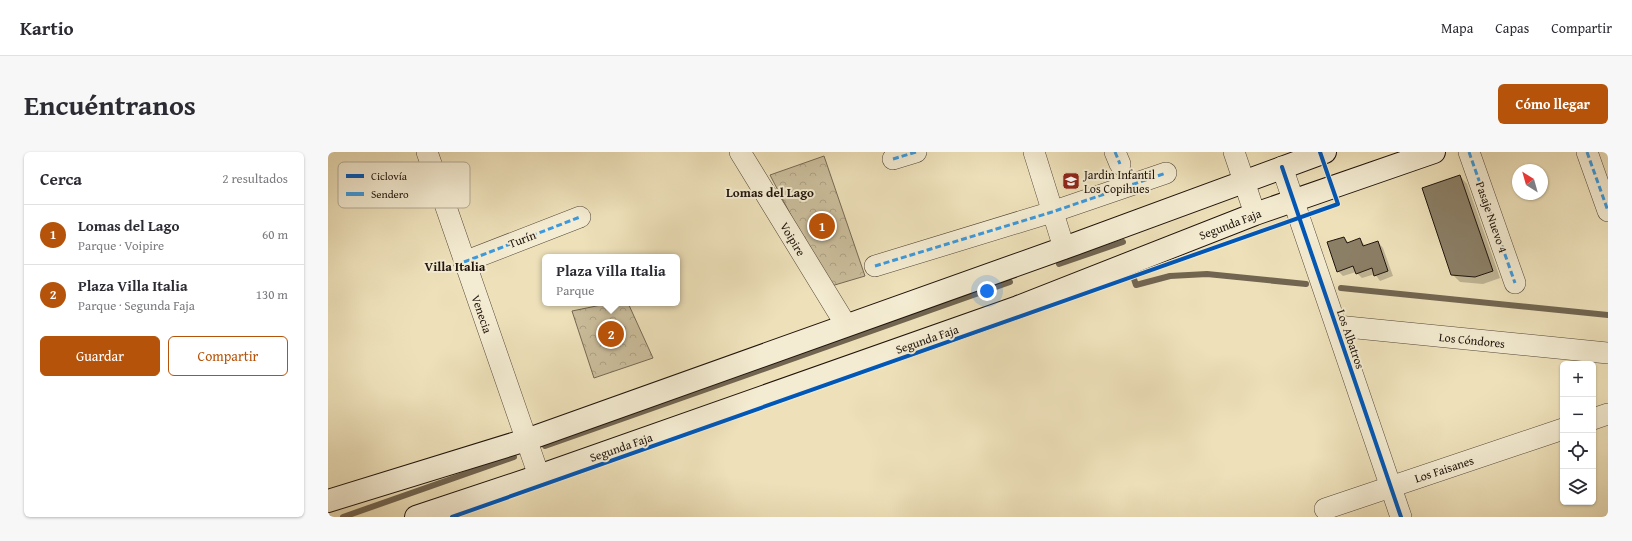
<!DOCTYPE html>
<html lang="es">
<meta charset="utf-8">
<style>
body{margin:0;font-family:"Gentium Book Plus",serif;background:#f7f7f7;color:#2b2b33}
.controls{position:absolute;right:12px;bottom:12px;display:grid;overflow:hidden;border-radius:6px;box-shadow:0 1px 3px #0004}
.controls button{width:36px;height:36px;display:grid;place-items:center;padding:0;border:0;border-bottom:1px solid #e1e1e2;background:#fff;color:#2b2b33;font:20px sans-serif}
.compass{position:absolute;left:1184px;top:12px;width:36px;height:36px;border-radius:50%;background:#fff;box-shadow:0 1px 3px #0004;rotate:323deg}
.you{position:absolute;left:659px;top:139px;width:14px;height:14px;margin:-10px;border:3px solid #fff;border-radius:50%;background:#1a73e8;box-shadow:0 0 0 6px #1a73e833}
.badge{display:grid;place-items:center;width:26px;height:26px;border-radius:50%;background:#b45309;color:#fff;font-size:13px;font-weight:700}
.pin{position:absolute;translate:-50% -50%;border:2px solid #fff;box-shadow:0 1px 4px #0006}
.popup{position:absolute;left:214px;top:102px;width:138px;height:52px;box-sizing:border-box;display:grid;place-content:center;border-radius:6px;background:#fff;filter:drop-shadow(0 1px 3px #0005);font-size:13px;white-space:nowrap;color:#7c7c81}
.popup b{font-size:15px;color:#2b2b33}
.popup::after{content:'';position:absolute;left:50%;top:100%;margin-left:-8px;border:8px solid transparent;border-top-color:#fff}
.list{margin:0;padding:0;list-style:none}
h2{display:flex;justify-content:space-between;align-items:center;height:52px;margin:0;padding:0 16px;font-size:17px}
h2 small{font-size:13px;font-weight:400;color:#7c7c81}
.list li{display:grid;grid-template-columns:26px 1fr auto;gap:12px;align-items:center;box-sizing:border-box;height:60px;padding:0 16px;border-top:1px solid #e1e1e2}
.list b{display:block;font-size:15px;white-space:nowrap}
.list p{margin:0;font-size:13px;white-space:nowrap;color:#7c7c81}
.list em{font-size:13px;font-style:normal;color:#7c7c81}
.actions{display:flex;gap:8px;padding:12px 16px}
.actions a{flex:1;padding:9px 0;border:1px solid #b45309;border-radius:6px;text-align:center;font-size:14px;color:#b45309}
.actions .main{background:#b45309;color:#fff}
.icon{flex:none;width:22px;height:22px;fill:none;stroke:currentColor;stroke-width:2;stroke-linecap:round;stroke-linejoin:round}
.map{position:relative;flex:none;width:1280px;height:365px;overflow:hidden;border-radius:6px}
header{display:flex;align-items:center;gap:24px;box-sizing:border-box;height:56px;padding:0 20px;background:#fff;border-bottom:1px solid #e1e1e2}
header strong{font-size:19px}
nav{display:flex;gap:22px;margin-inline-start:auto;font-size:14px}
.intro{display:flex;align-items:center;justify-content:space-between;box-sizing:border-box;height:96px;padding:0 24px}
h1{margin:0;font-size:28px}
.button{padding:10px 18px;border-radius:6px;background:#b45309;color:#fff;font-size:14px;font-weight:700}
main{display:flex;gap:24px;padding:0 24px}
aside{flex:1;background:#fff;border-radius:6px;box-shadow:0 1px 3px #0004}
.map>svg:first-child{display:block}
</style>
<header>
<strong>Kartio</strong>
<nav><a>Mapa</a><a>Capas</a><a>Compartir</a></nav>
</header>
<div class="intro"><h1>Encuéntranos</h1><a class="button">Cómo llegar</a></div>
<main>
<aside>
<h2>Cerca<small>2 resultados</small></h2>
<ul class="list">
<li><span class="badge">1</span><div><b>Lomas del Lago</b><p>Parque · Voipire</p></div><em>60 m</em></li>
<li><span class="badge">2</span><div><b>Plaza Villa Italia</b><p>Parque · Segunda Faja</p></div><em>130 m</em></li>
</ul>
<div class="actions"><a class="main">Guardar</a><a>Compartir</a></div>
</aside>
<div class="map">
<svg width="1280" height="365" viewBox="0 0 1280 365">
<defs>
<pattern id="park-crowns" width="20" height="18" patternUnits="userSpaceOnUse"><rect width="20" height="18" fill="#cbbe9c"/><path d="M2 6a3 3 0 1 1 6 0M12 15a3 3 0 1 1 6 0" fill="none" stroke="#aea285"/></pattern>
</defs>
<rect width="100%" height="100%" fill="#eee1ba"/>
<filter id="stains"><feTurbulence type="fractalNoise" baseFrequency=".005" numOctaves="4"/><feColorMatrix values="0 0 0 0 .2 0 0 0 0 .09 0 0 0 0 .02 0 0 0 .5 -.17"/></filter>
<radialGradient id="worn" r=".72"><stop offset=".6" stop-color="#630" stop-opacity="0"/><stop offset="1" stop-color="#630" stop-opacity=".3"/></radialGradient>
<g fill="url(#park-crowns)" stroke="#756954">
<path d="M 496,4 L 537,124 L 500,135 L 442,23 Z"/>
<path d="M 283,151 L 300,151 L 325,206 L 266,226 L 244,159 Z"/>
</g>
<g fill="#0003">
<path d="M 1132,24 L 1139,32 L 1172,126 L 1155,132 L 1132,130 L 1124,122 Z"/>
<path d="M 1016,86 L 1021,91 L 1032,88 L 1038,94 L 1050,90 L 1055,96 L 1065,124 L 1052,129 L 1047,122 L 1034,126 L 1028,120 L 1015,124 L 1010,119 Z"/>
</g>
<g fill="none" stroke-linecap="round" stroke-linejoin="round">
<g stroke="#716551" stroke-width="6">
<path d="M 731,112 L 795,90"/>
<path d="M 806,127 L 808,133 L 842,124 L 879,122 L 978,132"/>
<path d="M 1013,136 L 1280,163"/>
<path d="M 217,294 L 682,130"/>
<path d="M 15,365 L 186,305"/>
</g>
</g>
<g fill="#8b7f66" stroke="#1f140c">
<path d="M 1132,23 L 1165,119 L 1147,125 L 1123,123 L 1094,36 Z"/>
<path d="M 1016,85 L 1019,91 L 1032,86 L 1035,94 L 1050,89 L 1060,119 L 1046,124 L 1044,116 L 1028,122 L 1025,114 L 1009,120 L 999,90 Z"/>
</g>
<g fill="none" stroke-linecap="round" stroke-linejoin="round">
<defs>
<g id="street">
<path d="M 99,0 L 211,324"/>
<path d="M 412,0 L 518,173"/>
<path d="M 706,0 L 736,96"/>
<path d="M 787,0 L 792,12"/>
<path d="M 906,0 L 927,62"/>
<path d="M 1141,0 L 1187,131"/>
<path d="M 1259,0 L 1280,59"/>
<path d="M 565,7 L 588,0"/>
<path d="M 954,15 L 1073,365"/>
<path d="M 136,110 L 252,65"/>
<path d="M 547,114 L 724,60 L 838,21"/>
<path d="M 1009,174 L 1280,201"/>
<path d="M 1265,267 L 1280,262"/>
<path d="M 997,357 L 1235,277"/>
</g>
<g id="secondary">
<path d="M 0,349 L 198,288 L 736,96 L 997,0"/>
<path d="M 88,365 L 211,324 L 690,155 L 927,62 L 1106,0"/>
</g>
</defs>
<use href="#street" stroke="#534738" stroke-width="22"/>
<use href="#secondary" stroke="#1f140c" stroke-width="24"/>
<use href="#street" stroke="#f4ecd2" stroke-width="21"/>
<use href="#secondary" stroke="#f4ecd2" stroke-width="22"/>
<g stroke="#3c9ade" stroke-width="3" stroke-dasharray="6 3" stroke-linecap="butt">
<path d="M 787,0 L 792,12"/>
<path d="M 1141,0 L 1187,131"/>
<path d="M 1259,0 L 1280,59"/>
<path d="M 565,7 L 588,0"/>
<path d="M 136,110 L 252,65"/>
<path d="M 547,114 L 724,60 L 838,21"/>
</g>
<defs>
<g id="cycleway">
<path d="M 954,15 L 1073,365"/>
<path d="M 124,365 L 1010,52 L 992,0"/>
</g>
</defs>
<use href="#cycleway" stroke="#f4ecd2" stroke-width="6"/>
<use href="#cycleway" stroke="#0057b8" stroke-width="4"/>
</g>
<defs>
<symbol id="school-square" viewBox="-11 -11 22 22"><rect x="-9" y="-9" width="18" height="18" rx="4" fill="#8f2418" stroke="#f4ecd2"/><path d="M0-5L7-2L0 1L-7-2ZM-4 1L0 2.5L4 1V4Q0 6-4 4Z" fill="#fff"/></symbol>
</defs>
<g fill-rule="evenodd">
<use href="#school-square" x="733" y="19" width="20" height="20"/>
</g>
<g text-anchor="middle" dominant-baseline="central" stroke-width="4" stroke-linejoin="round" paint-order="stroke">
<g font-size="12" fill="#1f140c" stroke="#f4ecd2" text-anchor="start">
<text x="756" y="22">Jardin Infantil<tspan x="756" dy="14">Los Copihues</tspan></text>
</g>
<g font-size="12" fill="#1f140c" stroke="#f4ecd2">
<text transform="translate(1164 65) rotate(71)">Pasaje Nuevo 4</text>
<text transform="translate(902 72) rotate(-21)">Segunda Faja</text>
<text transform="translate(194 87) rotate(-21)">Turín</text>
<text transform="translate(465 87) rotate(59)">Voipire</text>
<text transform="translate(154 162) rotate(71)">Venecia</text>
<text transform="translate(599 187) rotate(-19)">Segunda Faja</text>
<text transform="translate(1023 187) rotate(71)">Los Albatros</text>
<text transform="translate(1144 188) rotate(6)">Los Cóndores</text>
<text transform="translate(293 295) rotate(-19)">Segunda Faja</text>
<text transform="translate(1116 317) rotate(-18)">Los Faisanes</text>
</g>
<g font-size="13" font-weight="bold" fill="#1f140c" stroke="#f4ecd2">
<text x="442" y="40">Lomas del Lago</text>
<text x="127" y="114">Villa Italia</text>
</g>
</g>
<rect x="10" y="10" width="132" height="46" rx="6" fill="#f4ecd2" stroke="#b4ab97" stroke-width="1"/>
<rect x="18" y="22" width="18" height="4" fill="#0057b8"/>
<rect x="18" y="40" width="18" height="4" fill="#3c9ade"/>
<g font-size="11" fill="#1f140c">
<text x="43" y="28">Ciclovía</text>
<text x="43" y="46">Sendero</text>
</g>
<rect width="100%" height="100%" filter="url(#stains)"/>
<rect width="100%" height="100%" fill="url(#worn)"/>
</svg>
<div class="controls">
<button>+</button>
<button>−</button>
<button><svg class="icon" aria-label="locate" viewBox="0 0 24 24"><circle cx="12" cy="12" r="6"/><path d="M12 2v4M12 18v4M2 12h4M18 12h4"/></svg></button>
<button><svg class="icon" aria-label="layers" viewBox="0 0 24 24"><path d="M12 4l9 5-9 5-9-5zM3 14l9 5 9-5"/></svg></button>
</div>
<svg class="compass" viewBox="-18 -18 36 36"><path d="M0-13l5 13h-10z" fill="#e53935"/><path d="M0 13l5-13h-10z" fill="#7c7c81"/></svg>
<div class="you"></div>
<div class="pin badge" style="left:494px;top:74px">1</div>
<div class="pin badge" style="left:283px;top:182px">2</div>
<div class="popup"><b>Plaza Villa Italia</b>Parque</div>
</div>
</main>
